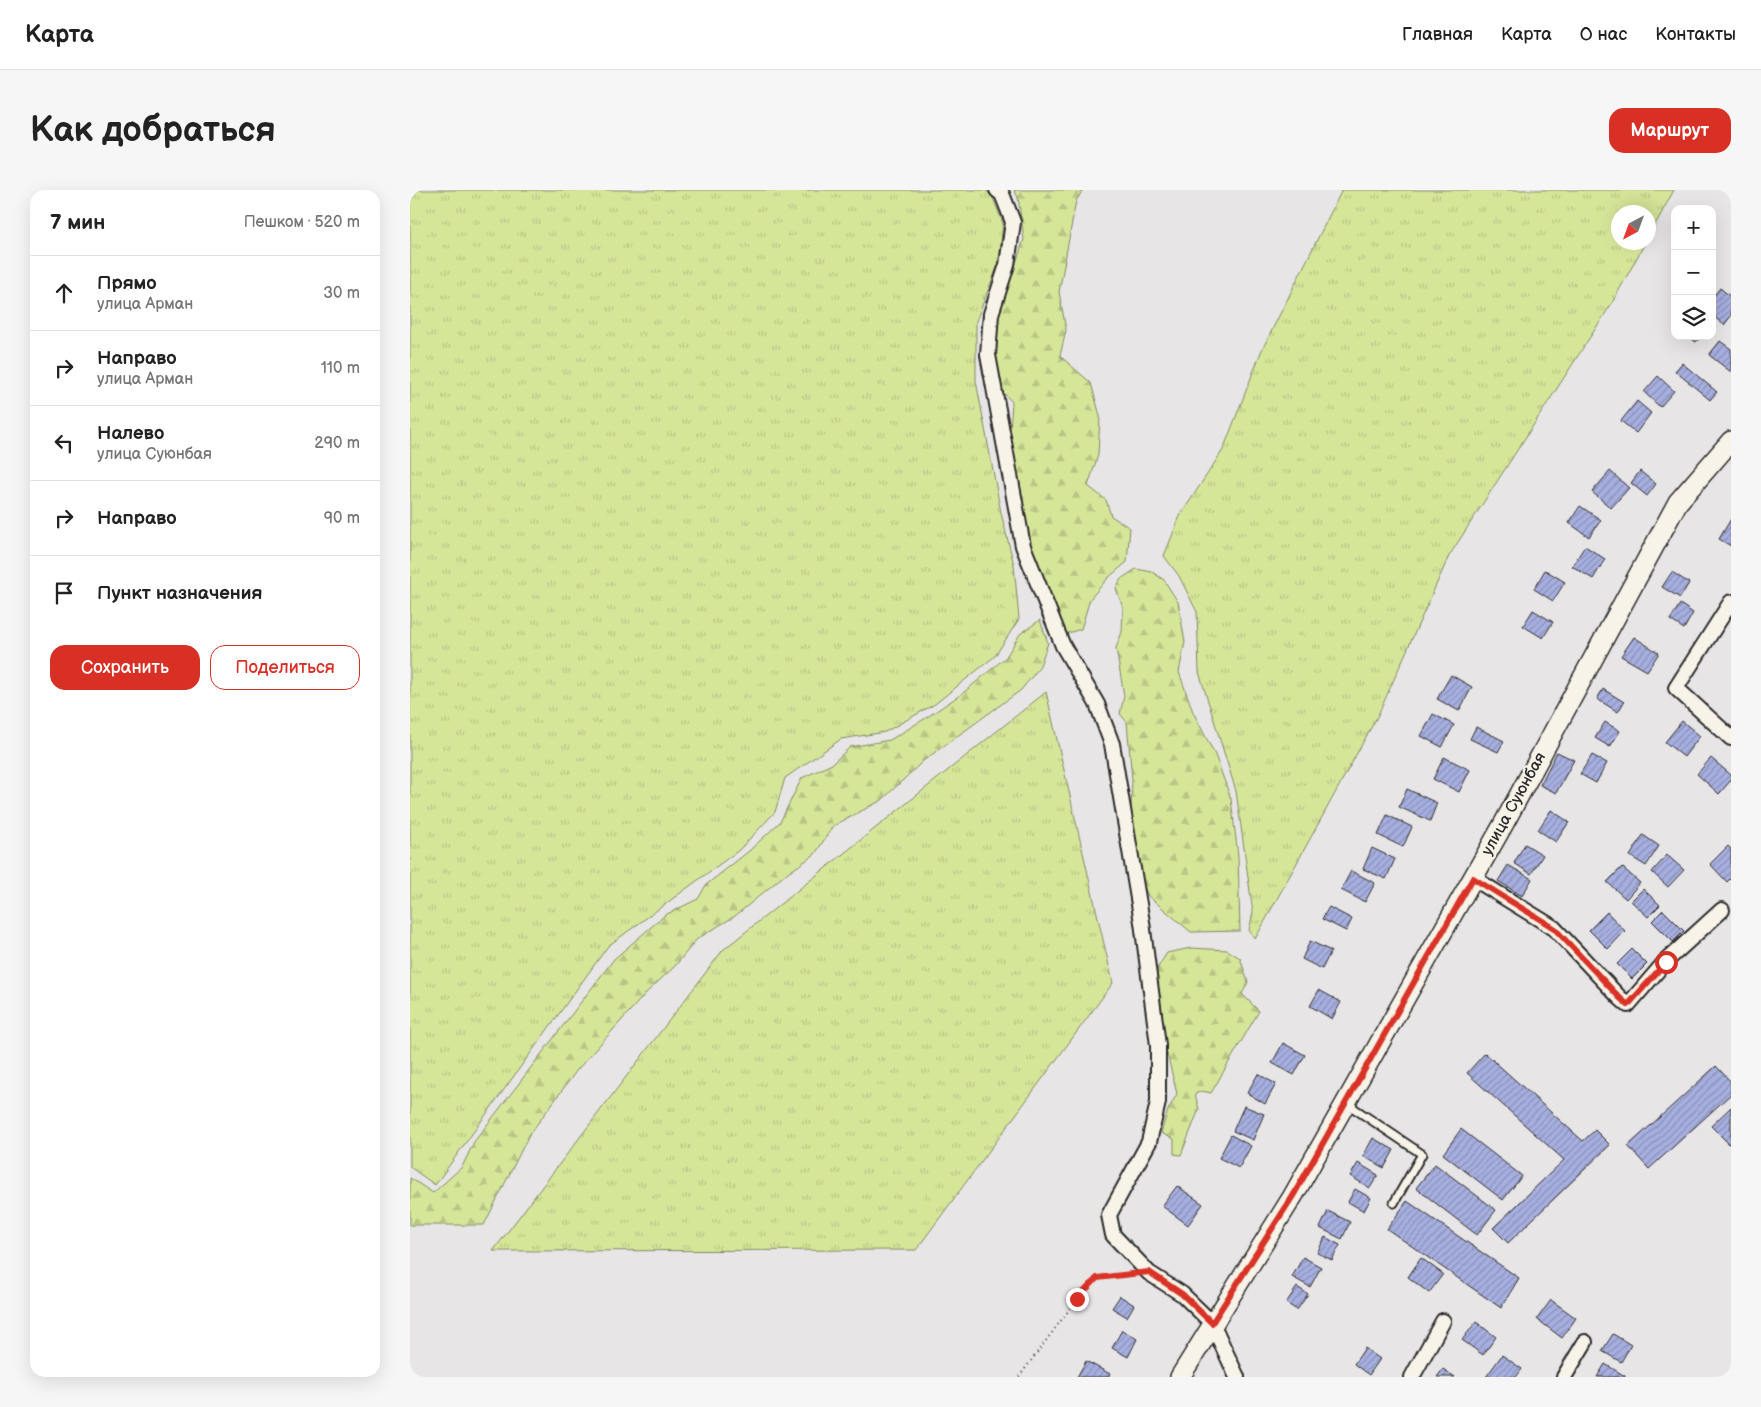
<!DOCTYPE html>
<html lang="ru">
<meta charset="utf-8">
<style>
body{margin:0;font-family:"Balsamiq Sans",sans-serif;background:#f6f6f6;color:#222}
.controls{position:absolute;right:15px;top:15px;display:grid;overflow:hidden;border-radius:10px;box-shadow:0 5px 20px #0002}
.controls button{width:45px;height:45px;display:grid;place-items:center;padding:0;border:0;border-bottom:1px solid #e0e0e0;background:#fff;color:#222;font:25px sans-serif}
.compass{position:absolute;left:1201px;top:15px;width:45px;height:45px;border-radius:50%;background:#fff;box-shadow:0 5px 20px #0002;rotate:221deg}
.stop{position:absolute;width:15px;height:15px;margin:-11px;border:4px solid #d93025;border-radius:50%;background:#fff}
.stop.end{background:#d93025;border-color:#fff;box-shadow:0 1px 5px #0008}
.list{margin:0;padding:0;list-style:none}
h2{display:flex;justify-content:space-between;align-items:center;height:65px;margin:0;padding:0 20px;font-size:21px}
h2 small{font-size:16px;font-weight:400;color:#767676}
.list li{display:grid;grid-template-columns:32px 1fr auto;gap:15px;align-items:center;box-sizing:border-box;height:75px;padding:0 20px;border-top:1px solid #e0e0e0}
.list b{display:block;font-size:19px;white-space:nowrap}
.list p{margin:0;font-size:16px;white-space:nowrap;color:#767676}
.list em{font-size:16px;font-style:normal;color:#767676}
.actions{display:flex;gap:10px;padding:15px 20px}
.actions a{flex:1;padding:11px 0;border:1px solid #d93025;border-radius:15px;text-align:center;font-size:18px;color:#d93025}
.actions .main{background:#d93025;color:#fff}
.icon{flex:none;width:28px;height:28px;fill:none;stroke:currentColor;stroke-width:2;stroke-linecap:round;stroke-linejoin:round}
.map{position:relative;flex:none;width:1321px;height:1187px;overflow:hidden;border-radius:15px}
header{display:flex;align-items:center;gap:30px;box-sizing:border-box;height:70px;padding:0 25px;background:#fff;border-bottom:1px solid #e0e0e0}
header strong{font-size:24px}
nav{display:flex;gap:28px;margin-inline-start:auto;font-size:18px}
.intro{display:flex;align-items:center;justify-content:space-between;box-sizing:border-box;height:120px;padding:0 30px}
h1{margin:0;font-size:35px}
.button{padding:12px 22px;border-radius:15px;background:#d93025;color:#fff;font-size:18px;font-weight:700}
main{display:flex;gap:30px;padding:0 30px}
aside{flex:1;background:#fff;border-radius:15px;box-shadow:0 5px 20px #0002}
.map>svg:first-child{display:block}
</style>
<header>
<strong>Карта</strong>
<nav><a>Главная</a><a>Карта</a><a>О нас</a><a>Контакты</a></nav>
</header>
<div class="intro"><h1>Как добраться</h1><a class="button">Маршрут</a></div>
<main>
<aside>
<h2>7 мин<small>Пешком · 520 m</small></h2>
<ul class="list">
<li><svg class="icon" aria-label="ahead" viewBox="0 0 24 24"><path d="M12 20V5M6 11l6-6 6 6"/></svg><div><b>Прямо</b><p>улица Арман</p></div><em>30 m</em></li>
<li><svg class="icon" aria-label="right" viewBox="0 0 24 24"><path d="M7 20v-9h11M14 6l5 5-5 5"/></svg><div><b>Направо</b><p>улица Арман</p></div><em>110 m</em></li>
<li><svg class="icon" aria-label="left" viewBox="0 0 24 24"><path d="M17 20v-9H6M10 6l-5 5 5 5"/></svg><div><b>Налево</b><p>улица Суюнбая</p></div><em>290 m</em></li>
<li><svg class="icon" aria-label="right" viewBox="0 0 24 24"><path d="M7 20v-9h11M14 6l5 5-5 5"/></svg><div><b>Направо</b></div><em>90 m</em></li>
<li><svg class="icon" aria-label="arrive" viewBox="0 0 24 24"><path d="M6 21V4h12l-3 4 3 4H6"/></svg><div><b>Пункт назначения</b></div></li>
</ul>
<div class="actions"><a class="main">Сохранить</a><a>Поделиться</a></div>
</aside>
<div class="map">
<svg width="1321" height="1187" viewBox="0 0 1321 1187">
<defs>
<pattern id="grass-tufts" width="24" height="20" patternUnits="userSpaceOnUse" patternTransform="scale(1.25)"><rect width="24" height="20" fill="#d6e699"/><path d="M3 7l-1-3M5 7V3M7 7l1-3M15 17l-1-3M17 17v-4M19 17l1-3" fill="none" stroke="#b8c584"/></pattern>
<pattern id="forest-firs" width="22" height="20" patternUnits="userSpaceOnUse" patternTransform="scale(1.25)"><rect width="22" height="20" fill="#d6e699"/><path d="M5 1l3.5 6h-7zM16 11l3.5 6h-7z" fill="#b8c584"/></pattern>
<pattern id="building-hatch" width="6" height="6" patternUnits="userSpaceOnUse" patternTransform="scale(1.25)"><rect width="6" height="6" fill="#a7afe0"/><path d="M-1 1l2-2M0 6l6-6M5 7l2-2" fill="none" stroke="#888fb6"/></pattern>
</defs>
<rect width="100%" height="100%" fill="#e7e5e6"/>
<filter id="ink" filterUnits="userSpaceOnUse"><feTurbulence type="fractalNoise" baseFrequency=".02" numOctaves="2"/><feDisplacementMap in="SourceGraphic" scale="10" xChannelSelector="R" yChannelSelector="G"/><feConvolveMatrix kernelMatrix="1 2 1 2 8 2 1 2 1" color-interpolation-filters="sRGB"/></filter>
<g filter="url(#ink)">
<g fill="url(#grass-tufts)" stroke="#808862">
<path d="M 0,0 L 575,0 L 582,6 L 593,33 L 589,72 L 566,131 L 566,191 L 591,323 L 604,375 L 609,429 L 585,466 L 525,514 L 475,542 L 431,549 L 375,588 L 365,622 L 329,660 L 198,756 L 25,995 L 0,977 Z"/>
<path d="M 932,0 L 1264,0 L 1239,46 L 1238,22 L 1208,22 L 1208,52 L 1235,53 L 1202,113 L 1039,366 L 968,525 L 845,749 L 839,740 L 843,723 L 826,601 L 789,482 L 787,422 L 769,386 L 754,366 L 770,326 L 813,260 L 851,162 Z"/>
<path d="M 636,502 L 703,793 L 506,1060 L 83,1061 L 313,760 Z"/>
</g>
<g fill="url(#forest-firs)" stroke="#808862">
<path d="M 604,0 L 673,0 L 666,11 L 649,102 L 656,140 L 650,166 L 681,193 L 690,226 L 688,265 L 678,296 L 696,310 L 701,326 L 720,338 L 717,372 L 698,388 L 680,409 L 671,439 L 652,445 L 610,334 L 600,240 L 602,212 L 583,191 L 585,136 L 614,49 L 608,7 Z"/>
<path d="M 726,379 L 742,382 L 754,390 L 768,412 L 775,452 L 769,482 L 783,522 L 805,565 L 821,609 L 828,666 L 830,741 L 781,742 L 738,706 L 731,690 L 721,620 L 722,589 L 717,532 L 710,524 L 714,506 L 706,458 L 712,442 L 713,418 L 706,398 L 711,389 Z"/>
<path d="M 630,430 L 638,453 L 629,478 L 611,500 L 513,571 L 472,610 L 423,636 L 405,664 L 371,688 L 325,726 L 287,749 L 265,776 L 237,802 L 167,880 L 119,945 L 74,1035 L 0,1035 L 0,988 L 23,1003 L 52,977 L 64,952 L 204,769 L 255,725 L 288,709 L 296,695 L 339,661 L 370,632 L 392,588 L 422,574 L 440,557 L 480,550 L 516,528 L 553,503 L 596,467 L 610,444 Z"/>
<path d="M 781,758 L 817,760 L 830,768 L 838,792 L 832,804 L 849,821 L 801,903 L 792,901 L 785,904 L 789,919 L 771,965 L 764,964 L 764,949 L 751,943 L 758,920 L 767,904 L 742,803 L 748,777 L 757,763 Z"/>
</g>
<g fill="url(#building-hatch)" stroke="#2b2b2b">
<path d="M 1310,98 L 1321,107 L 1321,126 L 1314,135 L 1302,125 L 1302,108 Z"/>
<path d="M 1278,146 L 1291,146 L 1286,152 Z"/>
<path d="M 1310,151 L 1321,159 L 1321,182 L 1299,165 Z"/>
<path d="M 1272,173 L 1307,202 L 1300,210 L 1265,181 Z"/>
<path d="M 1248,186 L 1264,201 L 1250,217 L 1234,202 Z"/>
<path d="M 1227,211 L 1241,223 L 1226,243 L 1211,231 Z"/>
<path d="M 1200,281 L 1219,298 L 1201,318 L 1182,302 Z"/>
<path d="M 1230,281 L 1246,294 L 1237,306 L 1221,293 Z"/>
<path d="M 1170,316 L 1191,330 L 1179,347 L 1159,333 Z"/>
<path d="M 1321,329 L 1321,356 L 1309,349 Z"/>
<path d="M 1175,356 L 1195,369 L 1183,389 L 1162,376 Z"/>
<path d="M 1135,380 L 1155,392 L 1143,411 L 1124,399 Z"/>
<path d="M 1262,382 L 1279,393 L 1270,408 L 1252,397 Z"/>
<path d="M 1270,414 L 1283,423 L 1274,439 L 1260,430 Z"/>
<path d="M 1123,420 L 1143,432 L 1133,448 L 1113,436 Z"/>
<path d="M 1224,447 L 1249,463 L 1237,481 L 1211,466 Z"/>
<path d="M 1041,485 L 1062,497 L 1049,521 L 1027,509 Z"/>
<path d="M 1193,499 L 1214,512 L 1208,522 L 1187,509 Z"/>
<path d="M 1023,524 L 1044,535 L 1032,557 L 1011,546 Z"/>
<path d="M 1272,531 L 1290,546 L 1274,567 L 1255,552 Z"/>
<path d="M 1195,532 L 1210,541 L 1200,557 L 1185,548 Z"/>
<path d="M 1066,537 L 1094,551 L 1088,562 L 1060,549 Z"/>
<path d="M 1147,562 L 1164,570 L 1146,603 L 1130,595 Z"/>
<path d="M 1182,565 L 1197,573 L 1186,593 L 1170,584 Z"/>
<path d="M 1034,567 L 1060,580 L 1049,602 L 1023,589 Z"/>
<path d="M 1301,568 L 1321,585 L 1321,590 L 1309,604 L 1287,584 Z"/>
<path d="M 997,599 L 1027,613 L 1020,631 L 989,617 Z"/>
<path d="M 1141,620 L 1159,632 L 1146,652 L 1128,640 Z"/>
<path d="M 977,625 L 1002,637 L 993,657 L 968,645 Z"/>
<path d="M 1233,645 L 1249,656 L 1236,676 L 1220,666 Z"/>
<path d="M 1115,654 L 1133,665 L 1121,684 L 1104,673 Z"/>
<path d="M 1318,656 L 1321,659 L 1321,688 L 1317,692 L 1300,674 Z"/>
<path d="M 962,658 L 985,669 L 976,689 L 953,679 Z"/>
<path d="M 1257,665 L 1274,680 L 1258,697 L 1242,682 Z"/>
<path d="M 1098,675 L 1122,689 L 1112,706 L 1088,691 Z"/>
<path d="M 1212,677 L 1230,693 L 1216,709 L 1197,692 Z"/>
<path d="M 941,681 L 965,693 L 955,712 L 931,700 Z"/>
<path d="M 1233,699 L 1250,715 L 1238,727 L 1221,711 Z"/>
<path d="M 919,717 L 942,729 L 936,741 L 912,729 Z"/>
<path d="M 1253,720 L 1274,741 L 1263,752 L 1242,731 Z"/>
<path d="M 1197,722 L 1215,741 L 1198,759 L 1179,740 Z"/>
<path d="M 900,751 L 921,761 L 912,779 L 892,769 Z"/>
<path d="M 1222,759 L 1237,774 L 1222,789 L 1207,774 Z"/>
<path d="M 909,800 L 931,812 L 922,829 L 900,816 Z"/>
<path d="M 873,853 L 895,865 L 884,885 L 862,873 Z"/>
<path d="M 1075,863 L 1173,951 L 1185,940 L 1200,955 L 1098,1053 L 1083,1038 L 1154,970 L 1057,883 Z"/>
<path d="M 1306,876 L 1321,892 L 1321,904 L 1239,979 L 1218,956 Z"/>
<path d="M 848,884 L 866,894 L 855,914 L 837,903 Z"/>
<path d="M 834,916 L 854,924 L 843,950 L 823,941 Z"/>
<path d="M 1321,917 L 1321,956 L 1301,936 Z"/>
<path d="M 1051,939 L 1112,986 L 1093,1010 L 1033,964 Z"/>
<path d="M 821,945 L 841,956 L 829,978 L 809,968 Z"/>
<path d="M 963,948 L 984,960 L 974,978 L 953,966 Z"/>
<path d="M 948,973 L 968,985 L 960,998 L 940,986 Z"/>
<path d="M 1025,974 L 1086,1020 L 1067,1045 L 1006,998 Z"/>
<path d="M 767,996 L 793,1014 L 778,1035 L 752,1016 Z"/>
<path d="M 945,999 L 961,1008 L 954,1021 L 938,1012 Z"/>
<path d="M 997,1011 L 1109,1088 L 1091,1118 L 977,1039 Z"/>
<path d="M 918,1021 L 940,1032 L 932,1049 L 910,1038 Z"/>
<path d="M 915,1047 L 930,1055 L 922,1070 L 907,1063 Z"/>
<path d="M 893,1067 L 911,1077 L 900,1097 L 882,1087 Z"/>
<path d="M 1011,1068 L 1033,1084 L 1019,1103 L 998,1087 Z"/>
<path d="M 887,1097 L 898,1104 L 887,1120 L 876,1113 Z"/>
<path d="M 710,1106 L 724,1115 L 717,1127 L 702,1118 Z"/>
<path d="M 1141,1110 L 1166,1128 L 1152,1148 L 1127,1129 Z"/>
<path d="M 1066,1132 L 1086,1147 L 1073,1165 L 1052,1150 Z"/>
<path d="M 712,1140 L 727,1149 L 718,1167 L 702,1158 Z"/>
<path d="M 1203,1144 L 1221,1155 L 1211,1172 L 1192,1161 Z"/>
<path d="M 955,1158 L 970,1169 L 959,1185 L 944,1174 Z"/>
<path d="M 1092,1165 L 1112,1179 L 1106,1187 L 1076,1187 Z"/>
<path d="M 676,1171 L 700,1184 L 698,1187 L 667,1187 Z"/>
<path d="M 1195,1174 L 1215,1186 L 1215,1187 L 1187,1187 Z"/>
<path d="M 1033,1179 L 1045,1187 L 1027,1187 Z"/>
</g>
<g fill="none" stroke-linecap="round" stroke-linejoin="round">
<defs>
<path id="service" d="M 936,913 L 1012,964 L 984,1013"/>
<g id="minor">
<path d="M 587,0 L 592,4 L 603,32 L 597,75 L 581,124 L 578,165 L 613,356 L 653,456 L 687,514 L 702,554 L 732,732 L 748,855 L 748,912 L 739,952 L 699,1025 L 703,1045 L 739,1083 L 772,1104 L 802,1133 L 827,1187"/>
<path d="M 1321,412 L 1266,498 L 1321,548"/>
<path d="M 1063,688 L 1144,738 L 1210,808 L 1218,815 L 1255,772 L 1312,720"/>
<path d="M 1002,1187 L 1033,1131"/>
<path d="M 1154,1187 L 1175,1152"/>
</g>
<path id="secondary" d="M 770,1187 L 883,1006 L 1093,635 L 1268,312 L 1321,251"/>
</defs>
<use href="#service" stroke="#2b2b2b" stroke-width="11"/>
<use href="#minor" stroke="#2b2b2b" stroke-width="18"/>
<use href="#secondary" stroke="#2b2b2b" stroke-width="22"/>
<path stroke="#2b2b2b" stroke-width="2" stroke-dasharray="1 4" stroke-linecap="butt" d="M 609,1187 L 667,1109 L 687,1088 L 721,1084"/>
<use href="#service" stroke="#f7f3e8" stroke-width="7"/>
<use href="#minor" stroke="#f7f3e8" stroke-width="14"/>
<use href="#secondary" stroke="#f7f3e8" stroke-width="19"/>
</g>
</g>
<g fill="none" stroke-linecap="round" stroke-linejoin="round" filter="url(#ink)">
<path stroke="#d93025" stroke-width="6" d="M 667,1109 L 687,1088 L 739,1082 L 772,1104 L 802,1133 L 883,1006 L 1063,688 L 1144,738 L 1210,808 L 1218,815 L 1256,772"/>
</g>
<g text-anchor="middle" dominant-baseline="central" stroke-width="4.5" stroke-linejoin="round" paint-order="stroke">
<g font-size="16" fill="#2b2b2b" stroke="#f7f3e8">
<text transform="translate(1104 614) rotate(-61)">улица Суюнбая</text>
</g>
</g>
</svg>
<div class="controls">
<button>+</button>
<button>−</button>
<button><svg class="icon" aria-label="layers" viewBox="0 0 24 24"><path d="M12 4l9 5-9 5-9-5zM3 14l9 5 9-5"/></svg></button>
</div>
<svg class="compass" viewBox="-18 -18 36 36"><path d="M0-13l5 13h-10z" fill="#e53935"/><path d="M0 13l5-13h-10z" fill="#767676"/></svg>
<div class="stop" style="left:1256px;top:772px"></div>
<div class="stop end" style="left:667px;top:1109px"></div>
</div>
</main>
